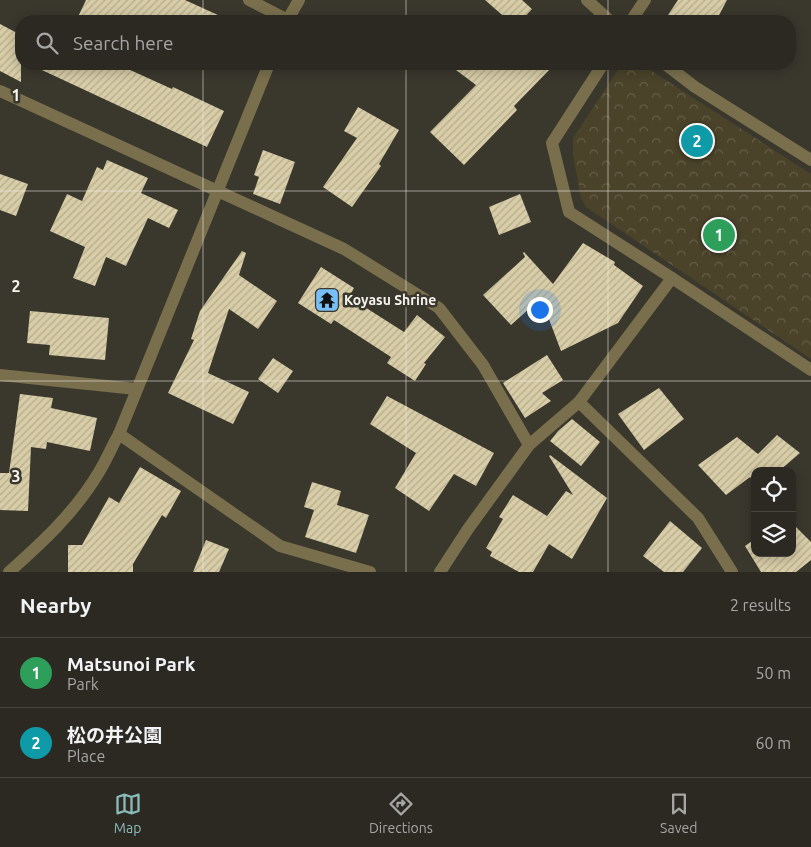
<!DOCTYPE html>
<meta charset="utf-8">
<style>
body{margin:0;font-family:Ubuntu,"Noto Sans JP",sans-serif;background:#34312a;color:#f1f3f6}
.controls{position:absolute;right:15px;bottom:15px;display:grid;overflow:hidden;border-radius:10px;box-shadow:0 2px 12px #0003}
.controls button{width:45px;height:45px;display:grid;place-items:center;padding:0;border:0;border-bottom:1px solid #484540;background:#2c2922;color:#f1f3f6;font:25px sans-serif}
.you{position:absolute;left:539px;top:309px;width:18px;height:18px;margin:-12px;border:4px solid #fff;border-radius:50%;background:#1a73e8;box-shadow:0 0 0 8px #1a73e833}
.badge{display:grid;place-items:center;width:32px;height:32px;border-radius:50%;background:#8bbbb9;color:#fff;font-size:16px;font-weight:700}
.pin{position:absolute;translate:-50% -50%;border:2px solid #fff;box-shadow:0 1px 5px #0006}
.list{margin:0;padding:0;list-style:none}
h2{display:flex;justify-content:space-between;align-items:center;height:65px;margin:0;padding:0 20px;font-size:21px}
h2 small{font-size:16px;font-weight:400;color:#a6a6a5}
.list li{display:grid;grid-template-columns:32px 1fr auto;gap:15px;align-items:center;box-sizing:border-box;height:70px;padding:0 20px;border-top:1px solid #484540}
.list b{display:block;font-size:19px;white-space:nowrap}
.list p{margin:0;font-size:16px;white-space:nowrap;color:#a6a6a5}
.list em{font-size:16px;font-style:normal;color:#a6a6a5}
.icon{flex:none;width:28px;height:28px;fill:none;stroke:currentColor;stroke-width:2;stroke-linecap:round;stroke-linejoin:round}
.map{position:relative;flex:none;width:811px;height:572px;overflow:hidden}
.search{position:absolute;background:#2c2922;box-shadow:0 2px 12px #0003;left:15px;right:15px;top:15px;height:55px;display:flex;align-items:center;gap:12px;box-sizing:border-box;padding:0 18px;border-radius:20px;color:#a6a6a5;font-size:19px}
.sheet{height:205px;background:#2c2922}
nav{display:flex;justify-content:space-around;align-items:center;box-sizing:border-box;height:70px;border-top:1px solid #484540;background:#2c2922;font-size:14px;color:#a6a6a5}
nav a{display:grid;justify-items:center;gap:2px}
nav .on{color:#8bbbb9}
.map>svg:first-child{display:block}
</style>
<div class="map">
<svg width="811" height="572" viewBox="0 0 811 572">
<defs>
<pattern id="park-crowns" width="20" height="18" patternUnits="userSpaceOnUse" patternTransform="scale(1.25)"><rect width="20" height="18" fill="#4a4229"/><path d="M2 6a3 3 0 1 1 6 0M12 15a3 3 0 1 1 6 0" fill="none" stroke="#655e48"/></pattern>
<pattern id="building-hatch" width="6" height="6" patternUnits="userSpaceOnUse" patternTransform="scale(1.25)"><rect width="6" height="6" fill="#d8cda7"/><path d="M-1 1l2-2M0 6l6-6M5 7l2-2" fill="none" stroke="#b4ac8f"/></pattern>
</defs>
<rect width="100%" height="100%" fill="#3a372d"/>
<path fill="url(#park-crowns)" d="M 622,64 L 641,64 L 811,174 L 811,359 L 586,207 L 581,198 L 573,155 L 573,138 Z"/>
<g fill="url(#building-hatch)">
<path d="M 86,0 L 185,0 L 231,21 L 76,21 Z"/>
<path d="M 485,0 L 522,0 L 532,9 L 521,21 L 509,21 Z"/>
<path d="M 678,0 L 727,0 L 716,21 L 664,21 Z"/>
<path d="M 0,24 L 21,35 L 21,82 L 0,71 Z"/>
<path d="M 29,64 L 117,64 L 172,89 L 173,87 L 224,111 L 207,147 Z"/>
<path d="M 448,64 L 555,64 L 514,106 L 517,110 L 464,165 L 430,132 L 476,85 Z"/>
<path d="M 358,107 L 399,130 L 379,164 L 381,166 L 352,207 L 323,187 L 357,138 L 344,131 Z"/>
<path d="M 263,150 L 295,162 L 280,204 L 253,194 L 259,177 L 254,175 Z"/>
<path d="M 107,160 L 148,178 L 141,193 L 178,210 L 169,228 L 148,218 L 126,266 L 106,257 L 95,286 L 73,278 L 85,247 L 50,231 L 67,194 L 82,201 L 97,167 L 103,170 Z"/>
<path d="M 0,174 L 28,184 L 16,216 L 0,210 Z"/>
<path d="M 520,194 L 531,222 L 499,235 L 489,207 Z"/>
<path d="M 583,243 L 615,262 L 614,265 L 643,286 L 618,323 L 561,351 L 541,298 L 511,325 L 483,295 L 525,257 L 523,253 L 524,252 L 553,284 Z"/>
<path d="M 242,251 L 246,253 L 239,275 L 277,301 L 258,329 L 229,309 L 208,373 L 249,392 L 233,424 L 168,393 L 194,340 L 191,339 L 200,311 Z"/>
<path d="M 321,267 L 354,288 L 349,297 L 404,332 L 417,315 L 445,337 L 424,363 L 426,364 L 415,381 L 387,363 L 391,357 L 334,320 L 331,324 L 298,303 Z"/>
<path d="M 30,311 L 109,318 L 105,360 L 49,355 L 50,345 L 27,343 Z"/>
<path d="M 547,355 L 563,380 L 542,393 L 551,401 L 525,418 L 503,383 Z"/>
<path d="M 273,358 L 293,371 L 278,393 L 258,379 Z"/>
<path d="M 659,388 L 684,419 L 644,450 L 618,414 Z"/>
<path d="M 20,394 L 53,398 L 51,408 L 97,418 L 90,451 L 47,442 L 46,449 L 31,447 L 28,511 L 0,510 L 0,473 L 9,473 Z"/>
<path d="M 387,396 L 494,453 L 476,486 L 454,474 L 429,511 L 395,488 L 416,453 L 370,424 Z"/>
<path d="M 572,419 L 600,442 L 581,466 L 550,441 L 558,431 Z"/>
<path d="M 777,435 L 800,453 L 779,471 L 755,471 L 755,482 L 750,477 L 726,495 L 698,465 L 737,437 L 758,454 Z"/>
<path d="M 550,455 L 607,498 L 572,559 L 549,544 L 533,572 L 519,572 L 490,556 L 492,552 L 486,548 L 503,519 L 499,517 L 513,495 L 547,516 L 566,491 L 573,495 L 549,456 Z"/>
<path d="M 140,467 L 181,491 L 166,518 L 162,515 L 133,564 L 133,572 L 68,572 L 68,545 L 82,545 L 109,497 L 119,503 Z"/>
<path d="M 312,482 L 341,491 L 337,505 L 369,515 L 356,553 L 305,537 L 314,510 L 304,507 Z"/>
<path d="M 670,521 L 702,548 L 683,572 L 664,572 L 643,556 Z"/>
<path d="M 792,523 L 811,542 L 811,560 L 796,572 L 761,572 L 745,546 L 755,539 L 755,553 L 792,553 Z"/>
<path d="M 206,540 L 229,549 L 219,572 L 193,572 Z"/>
</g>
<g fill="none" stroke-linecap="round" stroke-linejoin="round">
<g stroke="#796f4d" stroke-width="12">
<path d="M 249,0 L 288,20"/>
<path d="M 587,0 L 610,21"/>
<path d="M 631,21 L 645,0"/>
<path d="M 603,64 L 552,143 L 569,212 L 672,278 L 811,370"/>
<path d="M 665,64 L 695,87 L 811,160"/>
<path d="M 0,91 L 344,249 L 439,308 L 483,365 L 529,445"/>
<path d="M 0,375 L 136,389"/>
<path d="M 579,402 L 698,518 L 732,572"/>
<path d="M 119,434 L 280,546 L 370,572"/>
<path d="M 440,572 L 468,529 L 529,445 L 579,402 L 672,278"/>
</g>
<g stroke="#796f4d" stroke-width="12">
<path d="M 287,21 L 299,0"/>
<path d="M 9,572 C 43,542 76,511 99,472 C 107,459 112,446 119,434 L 269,64"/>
</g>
</g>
<path fill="none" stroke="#f6f4ee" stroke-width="1" stroke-opacity="0.55" d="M 203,0 L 203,21M 406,0 L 406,21M 608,0 L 608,21M 203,64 L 203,572M 406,64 L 406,572M 608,64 L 608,572M 0,191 L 811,191M 0,381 L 811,381"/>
<defs>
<symbol id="temple-square" viewBox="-11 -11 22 22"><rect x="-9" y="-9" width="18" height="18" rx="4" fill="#78bff7" stroke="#3a372d"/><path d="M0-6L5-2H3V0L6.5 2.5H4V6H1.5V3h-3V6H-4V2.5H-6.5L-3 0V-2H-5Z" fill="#111"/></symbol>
</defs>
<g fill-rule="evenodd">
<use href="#temple-square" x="313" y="286" width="28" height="28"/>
</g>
<g text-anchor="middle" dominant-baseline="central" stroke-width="5" stroke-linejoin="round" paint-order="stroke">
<g font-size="14" font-weight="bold" fill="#f6f4ee" stroke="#3a372d" text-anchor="start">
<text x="344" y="300">Koyasu Shrine</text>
</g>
</g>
<g font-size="16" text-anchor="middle" font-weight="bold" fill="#f6f4ee" stroke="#3a372d" stroke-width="5" stroke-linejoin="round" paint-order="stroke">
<text x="16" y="101">1</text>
<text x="16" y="292">2</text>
<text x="16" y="482">3</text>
</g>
</svg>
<div class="controls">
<button><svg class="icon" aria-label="locate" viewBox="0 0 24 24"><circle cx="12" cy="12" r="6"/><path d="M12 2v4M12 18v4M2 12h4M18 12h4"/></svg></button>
<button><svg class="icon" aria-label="layers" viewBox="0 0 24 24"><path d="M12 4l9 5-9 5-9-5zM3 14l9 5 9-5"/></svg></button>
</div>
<div class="you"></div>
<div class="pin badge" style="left:719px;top:235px;background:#2e9e5b">1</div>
<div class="pin badge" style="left:697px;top:141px;background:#0f9aa8">2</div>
<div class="search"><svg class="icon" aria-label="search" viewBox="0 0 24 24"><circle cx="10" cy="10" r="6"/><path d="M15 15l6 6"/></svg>Search here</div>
</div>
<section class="sheet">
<h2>Nearby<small>2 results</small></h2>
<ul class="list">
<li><span class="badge" style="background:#2e9e5b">1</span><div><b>Matsunoi Park</b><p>Park</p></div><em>50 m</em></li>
<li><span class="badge" style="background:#0f9aa8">2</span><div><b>松の井公園</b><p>Place</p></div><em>60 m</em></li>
</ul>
</section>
<nav>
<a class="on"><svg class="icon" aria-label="map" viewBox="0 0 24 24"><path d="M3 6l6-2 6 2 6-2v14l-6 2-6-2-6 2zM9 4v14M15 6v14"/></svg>Map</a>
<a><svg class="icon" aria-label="directions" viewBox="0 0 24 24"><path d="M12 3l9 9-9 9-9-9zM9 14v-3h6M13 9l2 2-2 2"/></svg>Directions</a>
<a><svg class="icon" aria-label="saved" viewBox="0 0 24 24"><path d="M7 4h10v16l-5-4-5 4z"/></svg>Saved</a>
</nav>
